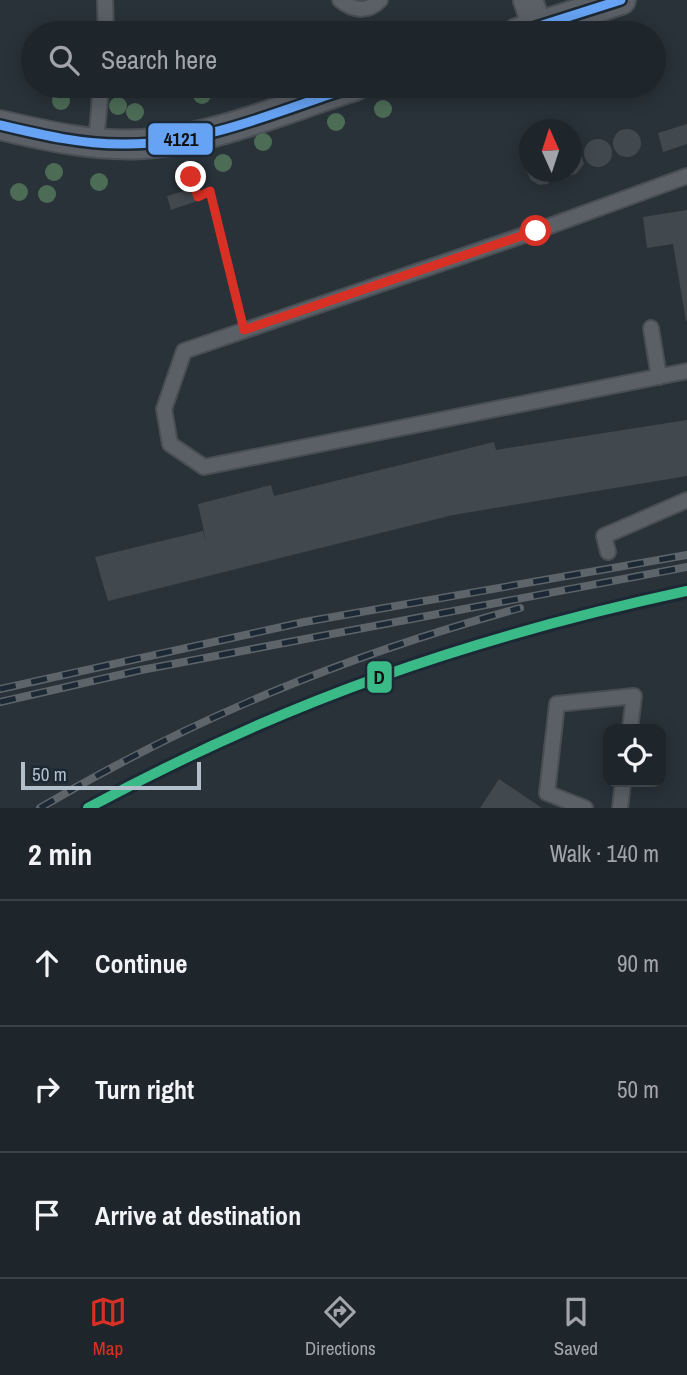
<!DOCTYPE html>
<meta charset="utf-8">
<style>
body{margin:0;font-family:"Archivo Narrow",sans-serif;background:#272e33;color:#f1f3f6}
.controls{position:absolute;right:21px;bottom:21px;display:grid;overflow:hidden;border-radius:14px;box-shadow:0 4px 18px #0003}
.controls button{width:63px;height:63px;display:grid;place-items:center;padding:0;border:0;border-bottom:2px solid #3c4347;background:#1f262b;color:#f1f3f6;font:35px sans-serif}
.compass{position:absolute;left:519px;top:119px;width:63px;height:63px;border-radius:50%;background:#1f262b;box-shadow:0 4px 18px #0003;rotate:357deg}
.scale{position:absolute;left:21px;bottom:18px;width:180px;box-sizing:border-box;padding-left:7px;border:4px solid #b3bfca;border-top:0;font-size:19px;line-height:24px;white-space:nowrap;color:#b3bfca;-webkit-text-stroke:5px #1c2934;paint-order:stroke}
.stop{position:absolute;width:21px;height:21px;margin:-16px;border:5px solid #d93025;border-radius:50%;background:#fff}
.stop.end{background:#d93025;border-color:#fff;box-shadow:0 2px 7px #0008}
.list{margin:0;padding:0;list-style:none}
h2{display:flex;justify-content:space-between;align-items:center;height:91px;margin:0;padding:0 28px;font-size:30px}
h2 small{font-size:23px;font-weight:400;color:#a1a5a9}
.list li{display:grid;grid-template-columns:46px 1fr auto;gap:21px;align-items:center;box-sizing:border-box;height:126px;padding:0 28px;border-top:2px solid #3c4347}
.list b{display:block;font-size:26px;white-space:nowrap}
.list em{font-size:23px;font-style:normal;color:#a1a5a9}
.icon{flex:none;width:38px;height:38px;fill:none;stroke:currentColor;stroke-width:2;stroke-linecap:round;stroke-linejoin:round}
.map{position:relative;flex:none;width:687px;height:808px;overflow:hidden}
.search{position:absolute;background:#1f262b;box-shadow:0 4px 18px #0003;left:21px;right:21px;top:21px;height:77px;display:flex;align-items:center;gap:18px;box-sizing:border-box;padding:0 24px;border-radius:38px;color:#a1a5a9;font-size:26px}
.sheet{height:469px;background:#1f262b}
nav{display:flex;justify-content:space-around;align-items:center;box-sizing:border-box;height:98px;border-top:2px solid #3c4347;background:#1f262b;font-size:19px;color:#a1a5a9}
nav a{display:grid;justify-items:center;gap:4px}
nav .on{color:#d93025}
.map>svg:first-child{display:block}
</style>
<div class="map">
<svg width="687" height="808" viewBox="0 0 687 808">
<rect width="100%" height="100%" fill="#293239"/>
<g fill="#42494e">
<path d="M 687,124 L 687,144 L 663,152 L 658,133 Z"/>
<circle cx="627" cy="143" r="14"/>
<circle cx="598" cy="153" r="14"/>
<path d="M 572,148 L 581,155 L 584,164 L 576,174 L 567,176 L 560,172 L 572,172 Z"/>
<path d="M 527,172 L 555,172 L 555,173 L 548,184 L 539,185 L 531,180 Z"/>
<path d="M 193,188 L 197,201 L 171,210 L 167,196 Z"/>
<path d="M 687,210 L 687,320 L 686,321 L 673,244 L 647,248 L 643,217 Z"/>
<path d="M 687,420 L 687,476 L 453,515 L 108,601 L 95,557 L 203,531 L 207,546 L 198,504 L 271,485 L 274,496 L 494,442 L 496,450 Z"/>
<path d="M 499,779 L 542,808 L 480,808 Z"/>
</g>
<g fill="none" stroke-linecap="round" stroke-linejoin="round">
<defs>
<g id="lane">
<path d="M 105,0 L 106,33"/>
<path d="M 340,0 C 353,11 368,13 380,0"/>
<path d="M 96,143 L 101,86"/>
<path d="M 687,176 L 536,231 L 184,351 L 164,409 L 170,444 L 204,467 L 687,371"/>
<path d="M 651,328 L 659,377"/>
<path d="M 608,552 L 604,536 L 687,500"/>
<path d="M 585,808 L 547,793 L 557,704 L 634,696 L 630,729"/>
<path d="M 620,808 L 623,782"/>
</g>
<g id="street">
<path d="M 528,0 L 537,27"/>
<path d="M 517,33 L 621,0"/>
<path d="M 0,125 C 47,136 95,147 143,144 C 213,140 288,107 355,86"/>
</g>
</defs>
<use href="#lane" stroke="#484e53" stroke-width="18"/>
<use href="#street" stroke="#484e53" stroke-width="32"/>
<path stroke="#5d6469" stroke-width="4.5" stroke-dasharray="5 5" stroke-linecap="butt" d="M 186,161 L 198,197 L 210,191 L 241,313"/>
<use href="#lane" stroke="#5a6066" stroke-width="14"/>
<use href="#street" stroke="#5a6066" stroke-width="28"/>
<defs>
<g id="rail">
<path d="M 0,689 L 304,622 L 687,555"/>
<path d="M 0,702 L 141,670 L 687,567"/>
<path d="M 40,808 C 194,717 348,655 520,608"/>
</g>
</defs>
<use href="#rail" stroke="#5d646a" stroke-width="8"/>
<use href="#rail" stroke="#1c2934" stroke-width="5" stroke-dasharray="16" stroke-linecap="butt"/>
<defs>
<g id="bus-1">
<path d="M 517,33 L 621,0"/>
<path d="M 0,125 C 42,135 84,145 127,144 C 206,144 281,110 355,86"/>
</g>
</defs>
<use href="#bus-1" stroke="#1c2934" stroke-width="14"/>
<use href="#bus-1" stroke="#66a3f4" stroke-width="9"/>
<defs>
<path id="rail-1" d="M 88,808 C 285,701 469,638 687,591"/>
</defs>
<use href="#rail-1" stroke="#1c2934" stroke-width="16"/>
<use href="#rail-1" stroke="#3aba87" stroke-width="10"/>
</g>
<g fill="#4c6c56">
<circle cx="202" cy="95" r="9"/>
<circle cx="61" cy="101" r="9"/>
<circle cx="118" cy="106" r="9"/>
<circle cx="383" cy="109" r="9"/>
<circle cx="135" cy="112" r="9"/>
<circle cx="336" cy="122" r="9"/>
<circle cx="263" cy="142" r="9"/>
<circle cx="223" cy="163" r="9"/>
<circle cx="54" cy="172" r="9"/>
<circle cx="99" cy="182" r="9"/>
<circle cx="19" cy="192" r="9"/>
<circle cx="47" cy="194" r="9"/>
</g>
<g fill="none" stroke-linecap="round" stroke-linejoin="round">
<path stroke="#d93025" stroke-width="9" d="M 191,177 L 198,197 L 210,191 L 244,330 L 536,231"/>
</g>
<g stroke="#1c2934" stroke-width="2.5">
<rect x="147" y="122" width="67" height="34" rx="7" fill="#66a3f4"/>
<rect x="366" y="660" width="27" height="34" rx="7" fill="#3aba87"/>
</g>
<g font-size="19" text-anchor="middle" font-weight="bold" fill="#111">
<text x="181" y="146">4121</text>
<text x="379" y="684">D</text>
</g>
</svg>
<div class="controls">
<button><svg class="icon" aria-label="locate" viewBox="0 0 24 24"><circle cx="12" cy="12" r="6"/><path d="M12 2v4M12 18v4M2 12h4M18 12h4"/></svg></button>
</div>
<svg class="compass" viewBox="-18 -18 36 36"><path d="M0-13l5 13h-10z" fill="#e53935"/><path d="M0 13l5-13h-10z" fill="#a1a5a9"/></svg>
<div class="scale">50 m</div>
<div class="stop" style="left:536px;top:231px"></div>
<div class="stop end" style="left:191px;top:177px"></div>
<div class="search"><svg class="icon" aria-label="search" viewBox="0 0 24 24"><circle cx="10" cy="10" r="6"/><path d="M15 15l6 6"/></svg>Search here</div>
</div>
<section class="sheet">
<h2>2 min<small>Walk · 140 m</small></h2>
<ul class="list">
<li><svg class="icon" aria-label="ahead" viewBox="0 0 24 24"><path d="M12 20V5M6 11l6-6 6 6"/></svg><div><b>Continue</b></div><em>90 m</em></li>
<li><svg class="icon" aria-label="right" viewBox="0 0 24 24"><path d="M7 20v-9h11M14 6l5 5-5 5"/></svg><div><b>Turn right</b></div><em>50 m</em></li>
<li><svg class="icon" aria-label="arrive" viewBox="0 0 24 24"><path d="M6 21V4h12l-3 4 3 4H6"/></svg><div><b>Arrive at destination</b></div></li>
</ul>
</section>
<nav>
<a class="on"><svg class="icon" aria-label="map" viewBox="0 0 24 24"><path d="M3 6l6-2 6 2 6-2v14l-6 2-6-2-6 2zM9 4v14M15 6v14"/></svg>Map</a>
<a><svg class="icon" aria-label="directions" viewBox="0 0 24 24"><path d="M12 3l9 9-9 9-9-9zM9 14v-3h6M13 9l2 2-2 2"/></svg>Directions</a>
<a><svg class="icon" aria-label="saved" viewBox="0 0 24 24"><path d="M7 4h10v16l-5-4-5 4z"/></svg>Saved</a>
</nav>
